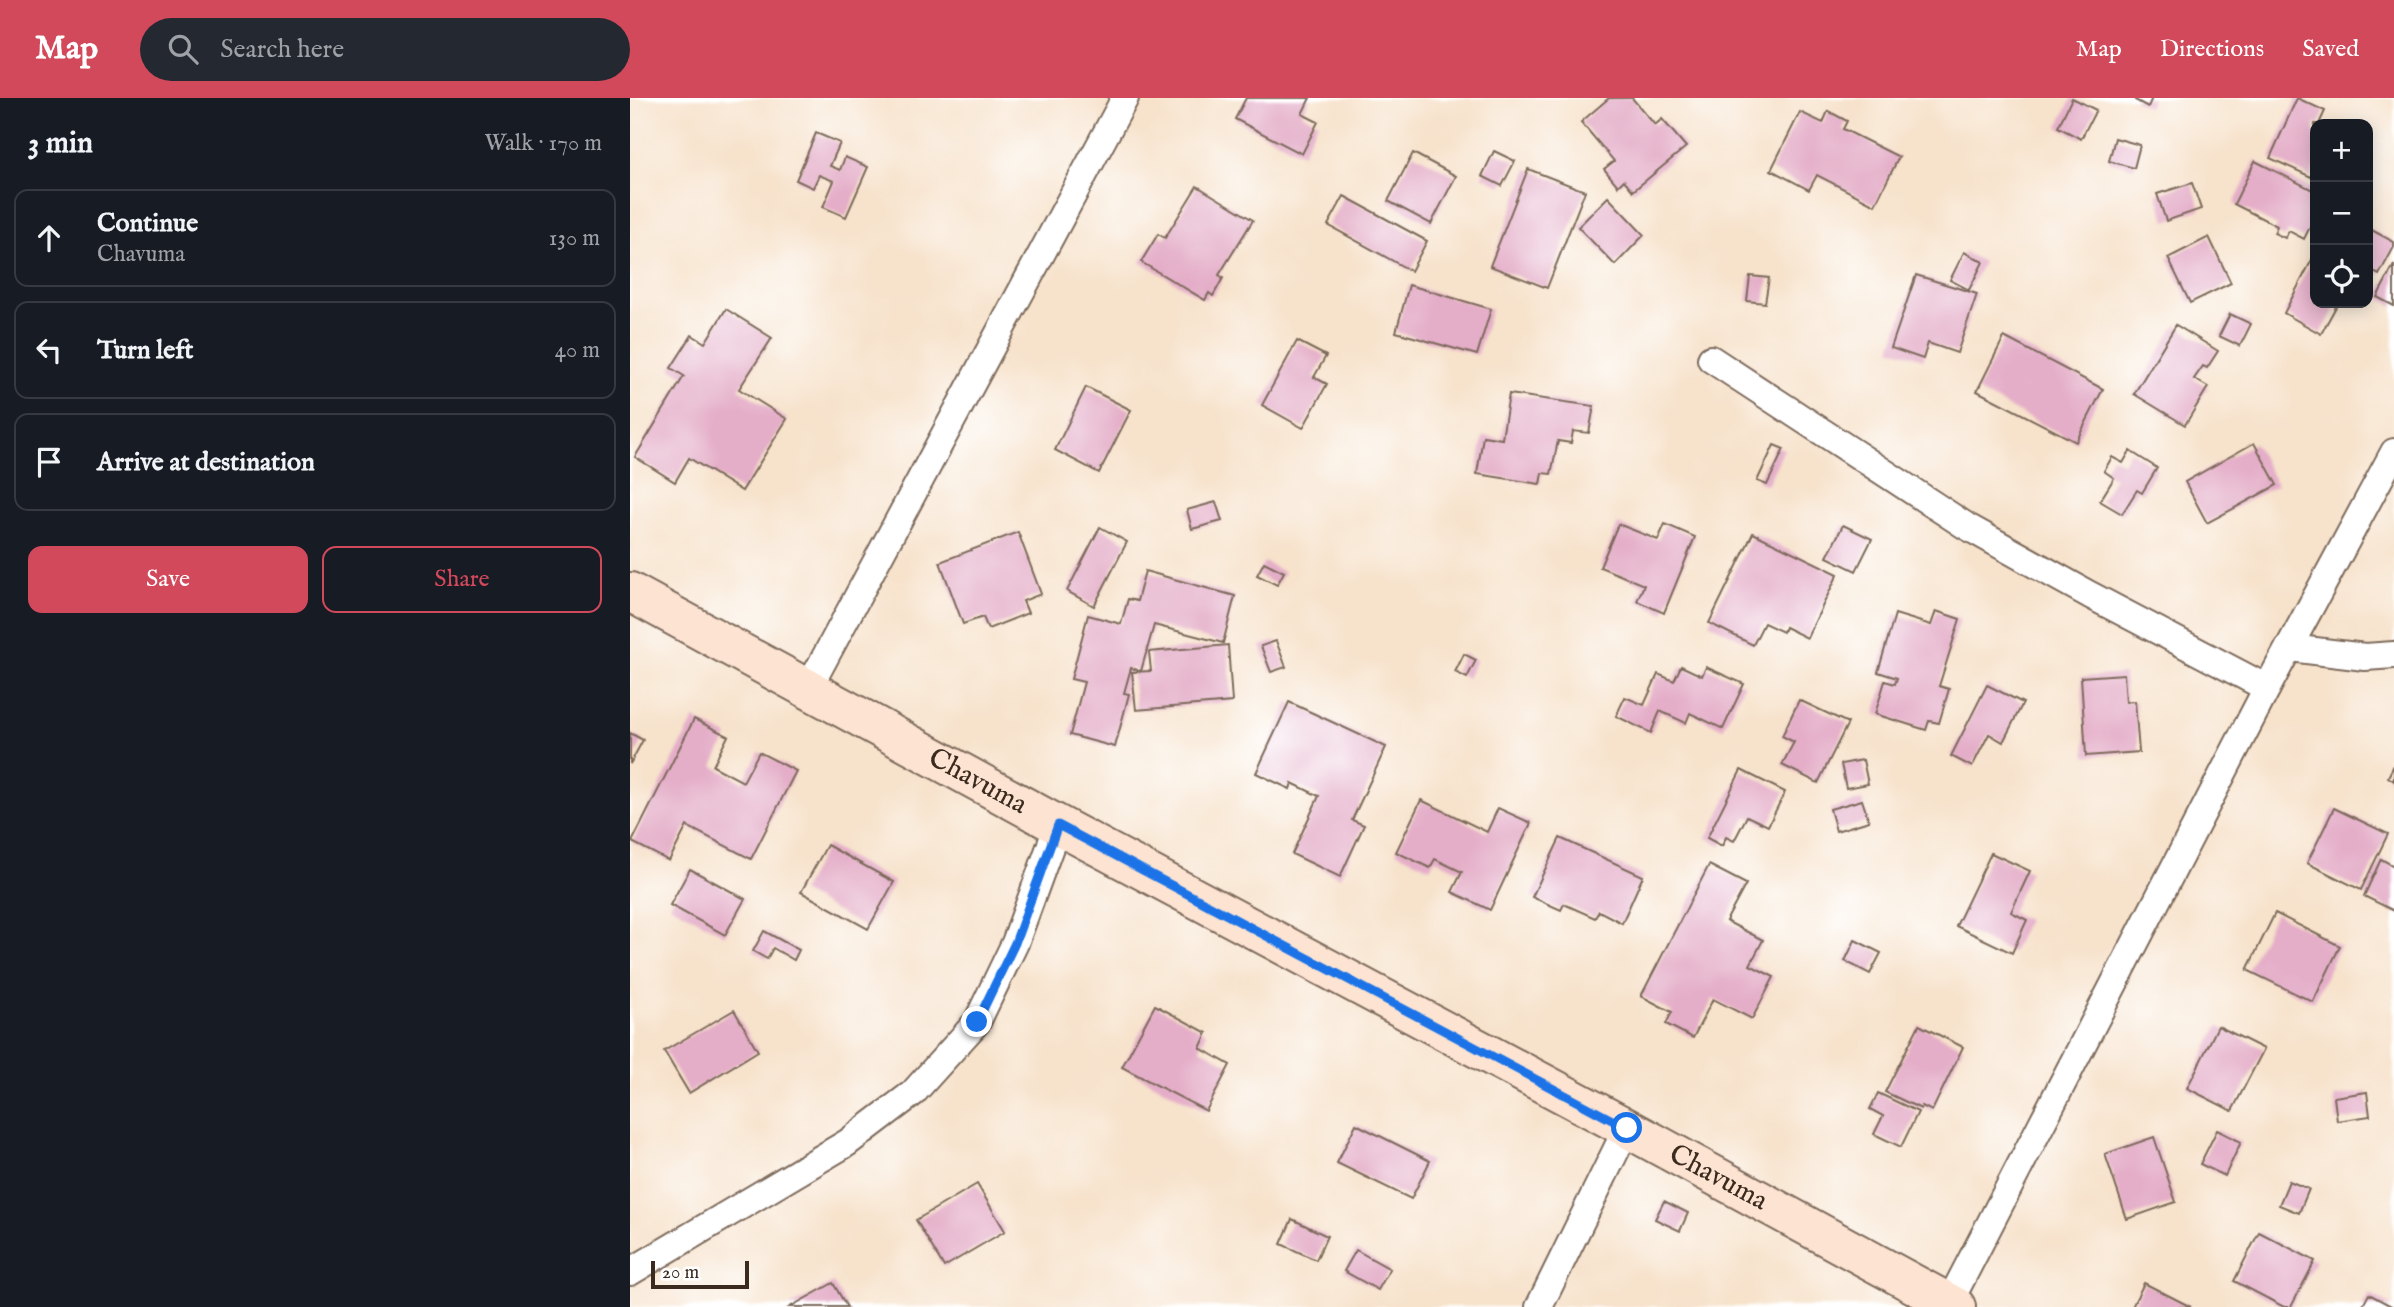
<!DOCTYPE html>
<meta charset="utf-8">
<style>
body{margin:0;font-family:"IM FELL English",serif;background:#242831;color:#f1f3f6}
.controls{position:absolute;right:21px;top:21px;display:grid;overflow:hidden;border-radius:14px;box-shadow:0 4px 18px #0003}
.controls button{width:63px;height:63px;display:grid;place-items:center;padding:0;border:0;border-bottom:2px solid #363941;background:#171b24;color:#f1f3f6;font:35px sans-serif}
.scale{position:absolute;left:21px;bottom:18px;width:98px;box-sizing:border-box;padding-left:7px;border:4px solid #3b2a1e;border-top:0;font-size:19px;line-height:24px;white-space:nowrap;color:#3b2a1e;-webkit-text-stroke:5px #fff;paint-order:stroke}
.stop{position:absolute;width:21px;height:21px;margin:-16px;border:5px solid #1a73e8;border-radius:50%;background:#fff}
.stop.end{background:#1a73e8;border-color:#fff;box-shadow:0 2px 7px #0008}
.list{margin:0;padding:0;list-style:none}
h2{display:flex;justify-content:space-between;align-items:center;height:91px;margin:0;padding:0 28px;font-size:30px}
h2 small{font-size:23px;font-weight:400;color:#9ea1a6}
.list li{display:grid;grid-template-columns:46px 1fr auto;gap:21px;align-items:center;box-sizing:border-box;height:98px;margin:0 14px 14px;padding:0 14px;border:2px solid #363941;border-radius:14px}
.list b{display:block;font-size:26px;white-space:nowrap}
.list p{margin:0;font-size:23px;white-space:nowrap;color:#9ea1a6}
.list em{font-size:23px;font-style:normal;color:#9ea1a6}
.actions{display:flex;gap:14px;padding:21px 28px}
.actions a{flex:1;padding:16px 0;border:2px solid #d1495b;border-radius:14px;text-align:center;font-size:24px;color:#d1495b}
.actions .main{background:#d1495b;color:#fff}
.icon{flex:none;width:38px;height:38px;fill:none;stroke:currentColor;stroke-width:2;stroke-linecap:round;stroke-linejoin:round}
.map{position:relative;flex:none;width:1764px;height:1209px;overflow:hidden}
header{display:flex;align-items:center;gap:42px;box-sizing:border-box;height:98px;padding:0 35px;background:#d1495b;color:#fff}
header strong{font-size:33px}
nav{display:flex;gap:38px;margin-inline-start:auto;font-size:24px}
.search{width:490px;height:63px;background:#242831;display:flex;align-items:center;gap:18px;box-sizing:border-box;padding:0 24px;border-radius:38px;color:#9ea1a6;font-size:26px}
main{display:flex}
aside{flex:1;background:#171b24}
.map>svg:first-child{display:block}
</style>
<header>
<strong>Map</strong>
<div class="search"><svg class="icon" aria-label="search" viewBox="0 0 24 24"><circle cx="10" cy="10" r="6"/><path d="M15 15l6 6"/></svg>Search here</div>
<nav><a>Map</a><a>Directions</a><a>Saved</a></nav>
</header>
<main>
<aside>
<h2>3 min<small>Walk · 170 m</small></h2>
<ul class="list">
<li><svg class="icon" aria-label="ahead" viewBox="0 0 24 24"><path d="M12 20V5M6 11l6-6 6 6"/></svg><div><b>Continue</b><p>Chavuma</p></div><em>130 m</em></li>
<li><svg class="icon" aria-label="left" viewBox="0 0 24 24"><path d="M17 20v-9H6M10 6l-5 5 5 5"/></svg><div><b>Turn left</b></div><em>40 m</em></li>
<li><svg class="icon" aria-label="arrive" viewBox="0 0 24 24"><path d="M6 21V4h12l-3 4 3 4H6"/></svg><div><b>Arrive at destination</b></div></li>
</ul>
<div class="actions"><a class="main">Save</a><a>Share</a></div>
</aside>
<div class="map">
<svg width="1764" height="1209" viewBox="0 0 1764 1209">
<rect width="100%" height="100%" fill="#fff"/>
<filter id="ink" filterUnits="userSpaceOnUse"><feTurbulence type="fractalNoise" baseFrequency=".0143" numOctaves="2"/><feDisplacementMap in="SourceGraphic" scale="14" xChannelSelector="R" yChannelSelector="G"/><feConvolveMatrix kernelMatrix="1 2 1 2 8 2 1 2 1" color-interpolation-filters="sRGB"/></filter>
<filter id="wash" filterUnits="userSpaceOnUse"><feTurbulence type="fractalNoise" baseFrequency=".00686" numOctaves="4" result="noise"/><feDisplacementMap in="SourceGraphic" scale="28" xChannelSelector="R" yChannelSelector="G"/><feGaussianBlur stdDeviation="1.57" result="paint"/><feColorMatrix in="noise" values="0 0 0 0 0 0 0 0 0 0 0 0 0 0 0 0 0 1.4 0 .05"/><feComposite in="paint" operator="in"/></filter>
<g filter="url(#wash)">
<rect width="100%" height="100%" fill="#f7e2cb"/>
<g id="blocks">
<g fill="#e4adc8">
<path d="M 616,0 L 680,0 L 672,16 L 688,24 L 672,56 L 605,21 Z"/>
<path d="M 979,0 L 1002,0 L 1025,27 L 1032,21 L 1056,49 L 1003,93 L 994,82 L 988,88 L 974,71 L 984,63 L 951,24 Z"/>
<path d="M 1442,0 L 1466,12 L 1451,41 L 1428,29 Z"/>
<path d="M 1506,0 L 1522,0 L 1518,9 L 1505,2 Z"/>
<path d="M 1667,0 L 1695,13 L 1689,26 L 1685,26 L 1685,69 L 1681,79 L 1640,60 Z"/>
<path d="M 1198,13 L 1217,23 L 1213,31 L 1269,59 L 1245,107 L 1187,77 L 1179,92 L 1141,72 L 1170,14 L 1193,25 Z"/>
<path d="M 186,35 L 210,45 L 200,68 L 210,72 L 215,59 L 238,69 L 216,119 L 193,109 L 204,83 L 189,77 L 183,90 L 166,82 Z"/>
<path d="M 1485,40 L 1510,47 L 1504,70 L 1479,63 Z"/>
<path d="M 864,53 L 885,63 L 872,88 L 852,78 Z"/>
<path d="M 783,55 L 826,78 L 801,126 L 758,103 Z"/>
<path d="M 1625,63 L 1685,93 L 1685,119 L 1674,141 L 1659,133 L 1655,140 L 1644,135 L 1647,128 L 1604,106 Z"/>
<path d="M 898,71 L 955,93 L 917,190 L 860,168 Z"/>
<path d="M 1562,85 L 1571,111 L 1536,123 L 1527,96 Z"/>
<path d="M 567,88 L 623,122 L 589,177 L 593,180 L 583,198 L 579,195 L 575,202 L 511,164 L 528,136 L 535,140 Z"/>
<path d="M 714,98 L 797,143 L 781,173 L 698,127 Z"/>
<path d="M 978,99 L 1014,137 L 985,167 L 948,129 Z"/>
<path d="M 1738,130 L 1764,144 L 1764,149 L 1749,177 L 1738,171 Z"/>
<path d="M 1579,139 L 1601,185 L 1560,205 L 1538,160 Z"/>
<path d="M 1334,154 L 1353,164 L 1339,192 L 1320,182 Z"/>
<path d="M 1685,156 L 1685,205 L 1708,205 L 1691,236 L 1654,215 Z"/>
<path d="M 1764,167 L 1764,208 L 1747,199 Z"/>
<path d="M 1286,177 L 1347,196 L 1327,255 L 1298,245 L 1293,261 L 1261,250 Z"/>
<path d="M 1120,178 L 1139,180 L 1135,205 L 1117,203 Z"/>
<path d="M 779,187 L 861,211 L 847,257 L 766,234 Z"/>
<path d="M 96,211 L 142,240 L 109,291 L 157,321 L 112,393 L 59,360 L 45,384 L 5,359 L 54,278 L 41,270 L 62,237 L 75,245 Z"/>
<path d="M 1600,216 L 1621,226 L 1610,248 L 1589,238 Z"/>
<path d="M 1546,227 L 1588,253 L 1577,270 L 1573,268 L 1564,281 L 1578,289 L 1555,327 L 1504,296 Z"/>
<path d="M 1374,239 L 1473,291 L 1446,344 L 1347,293 Z"/>
<path d="M 667,243 L 696,258 L 684,279 L 697,286 L 673,330 L 632,307 Z"/>
<path d="M 456,289 L 501,312 L 469,375 L 425,352 Z"/>
<path d="M 879,296 L 964,308 L 959,335 L 943,333 L 941,345 L 928,343 L 921,376 L 912,375 L 910,386 L 847,376 L 853,338 L 872,341 Z"/>
<path d="M 1624,345 L 1647,387 L 1577,425 L 1555,384 Z"/>
<path d="M 1144,347 L 1154,351 L 1137,387 L 1127,383 Z"/>
<path d="M 1500,353 L 1527,370 L 1512,395 L 1507,392 L 1492,416 L 1470,403 L 1484,380 L 1474,373 L 1482,359 L 1493,365 Z"/>
<path d="M 586,404 L 592,423 L 562,431 L 557,412 Z"/>
<path d="M 988,426 L 1028,442 L 1035,426 L 1065,439 L 1034,515 L 1007,503 L 1014,487 L 970,469 Z"/>
<path d="M 1213,427 L 1242,441 L 1226,473 L 1197,459 Z"/>
<path d="M 470,429 L 497,444 L 464,508 L 437,493 Z"/>
<path d="M 388,434 L 411,496 L 393,503 L 398,515 L 358,531 L 353,519 L 333,526 L 310,464 Z"/>
<path d="M 1123,435 L 1208,476 L 1177,540 L 1155,529 L 1153,534 L 1134,525 L 1123,547 L 1079,525 Z"/>
<path d="M 634,464 L 654,474 L 647,487 L 627,477 Z"/>
<path d="M 515,473 L 605,498 L 593,545 L 524,527 L 511,573 L 501,570 L 494,595 L 499,596 L 485,649 L 440,637 L 454,584 L 441,581 L 458,517 L 491,526 L 498,501 L 507,503 Z"/>
<path d="M 1306,513 L 1330,521 L 1309,588 L 1319,591 L 1309,625 L 1299,623 L 1296,632 L 1245,616 L 1255,583 L 1265,586 L 1267,580 L 1248,574 L 1265,516 L 1301,527 Z"/>
<path d="M 646,543 L 656,569 L 641,574 L 631,548 Z"/>
<path d="M 598,547 L 602,604 L 506,612 L 502,574 L 521,573 L 519,554 Z"/>
<path d="M 834,556 L 846,562 L 837,580 L 825,574 Z"/>
<path d="M 1051,568 L 1072,578 L 1076,569 L 1114,586 L 1093,631 L 1060,615 L 1056,625 L 1030,613 L 1021,635 L 986,618 L 995,599 L 1014,607 L 1028,576 L 1044,583 Z"/>
<path d="M 1494,576 L 1496,604 L 1505,603 L 1509,654 L 1456,658 L 1451,579 Z"/>
<path d="M 1357,587 L 1393,605 L 1373,644 L 1359,636 L 1342,669 L 1321,658 Z"/>
<path d="M 1169,602 L 1218,625 L 1188,685 L 1152,667 L 1164,644 L 1152,638 Z"/>
<path d="M 659,604 L 756,649 L 722,722 L 734,727 L 710,779 L 662,756 L 689,698 L 662,685 L 660,691 L 626,675 Z"/>
<path d="M 64,621 L 98,638 L 83,668 L 113,684 L 129,654 L 166,673 L 121,761 L 57,728 L 39,763 L 2,744 Z"/>
<path d="M 0,635 L 13,642 L 0,666 Z"/>
<path d="M 1233,662 L 1238,686 L 1216,690 L 1211,666 Z"/>
<path d="M 1764,667 L 1764,683 L 1758,679 Z"/>
<path d="M 1111,672 L 1155,694 L 1138,728 L 1117,718 L 1104,743 L 1096,739 L 1092,748 L 1077,740 Z"/>
<path d="M 791,702 L 857,734 L 868,710 L 901,725 L 860,812 L 822,794 L 832,774 L 805,761 L 800,770 L 766,754 Z"/>
<path d="M 1232,702 L 1239,723 L 1206,733 L 1200,711 Z"/>
<path d="M 1704,710 L 1758,736 L 1731,792 L 1677,765 Z"/>
<path d="M 930,740 L 1013,778 L 992,825 L 969,813 L 965,820 L 934,806 L 931,812 L 902,799 Z"/>
<path d="M 197,747 L 264,784 L 238,831 L 171,794 Z"/>
<path d="M 1361,755 L 1400,773 L 1381,814 L 1397,822 L 1382,855 L 1326,828 Z"/>
<path d="M 1751,761 L 1764,768 L 1764,813 L 1734,798 Z"/>
<path d="M 1079,767 L 1116,786 L 1096,823 L 1133,842 L 1120,867 L 1144,879 L 1122,921 L 1083,901 L 1063,940 L 1036,926 L 1042,914 L 1011,898 Z"/>
<path d="M 60,771 L 115,801 L 95,837 L 40,807 Z"/>
<path d="M 1645,815 L 1710,848 L 1683,904 L 1617,872 Z"/>
<path d="M 134,833 L 169,852 L 164,862 L 143,850 L 137,861 L 123,853 Z"/>
<path d="M 1225,842 L 1251,855 L 1240,876 L 1215,863 Z"/>
<path d="M 525,907 L 577,935 L 570,950 L 600,967 L 576,1013 L 492,969 Z"/>
<path d="M 104,912 L 128,953 L 59,995 L 34,953 Z"/>
<path d="M 1289,927 L 1333,949 L 1302,1013 L 1292,1008 L 1291,1011 L 1255,994 Z"/>
<path d="M 1588,928 L 1634,951 L 1602,1013 L 1557,990 Z"/>
<path d="M 1737,994 L 1740,1018 L 1707,1023 L 1704,999 Z"/>
<path d="M 1248,995 L 1288,1014 L 1271,1049 L 1244,1036 L 1253,1018 L 1240,1011 Z"/>
<path d="M 726,1026 L 800,1063 L 781,1101 L 707,1065 Z"/>
<path d="M 1587,1032 L 1611,1044 L 1595,1078 L 1570,1066 Z"/>
<path d="M 1524,1039 L 1546,1104 L 1497,1121 L 1475,1056 Z"/>
<path d="M 1659,1083 L 1679,1091 L 1669,1115 L 1649,1107 Z"/>
<path d="M 347,1086 L 375,1133 L 314,1169 L 286,1122 Z"/>
<path d="M 1034,1103 L 1058,1115 L 1050,1133 L 1025,1121 Z"/>
<path d="M 662,1121 L 697,1138 L 686,1162 L 651,1146 Z"/>
<path d="M 1629,1134 L 1685,1163 L 1661,1209 L 1654,1209 L 1604,1183 Z"/>
<path d="M 726,1152 L 760,1171 L 748,1192 L 714,1173 Z"/>
<path d="M 203,1185 L 217,1209 L 160,1209 Z"/>
<path d="M 1514,1185 L 1561,1209 L 1502,1209 Z"/>
<path d="M 1739,1196 L 1763,1209 L 1732,1209 Z"/>
</g>
</g>
</g>
<g filter="url(#ink)">
<use href="#blocks" fill-opacity="0" stroke="#7d6a5b" stroke-width="2"/>
<g fill="none" stroke-linecap="round" stroke-linejoin="round">
<defs>
<g id="street">
<path d="M 1081,261 L 1336,428 L 1460,497 L 1637,590"/>
<path d="M 1660,550 L 1735,559 L 1764,557"/>
<path d="M 178,591 L 495,0"/>
<path d="M 0,1174 L 217,1045 L 283,995 L 347,924 L 385,845 L 428,727"/>
<path d="M 1319,1205 L 1637,590 L 1764,354"/>
<path d="M 909,1209 L 997,1030"/>
</g>
<g id="secondary">
<path id="s1" d="M 0,494 L 428,727 L 997,1030 L 1326,1209"/>
</g>
</defs>
<use href="#street" stroke="#7d6a5b" stroke-width="30"/>
<use href="#secondary" stroke="#7d6a5b" stroke-width="42"/>
<use href="#street" stroke="#fff" stroke-width="26"/>
<use href="#secondary" stroke="#fde3d1" stroke-width="38"/>
</g>
</g>
<g fill="none" stroke-linecap="round" stroke-linejoin="round" filter="url(#ink)">
<path stroke="#1a73e8" stroke-width="9" d="M 347,924 L 385,845 L 428,727 L 997,1030"/>
</g>
<g text-anchor="middle" dominant-baseline="central" stroke-width="7" stroke-linejoin="round" paint-order="stroke">
<g font-size="28" fill="#3b2a1e" stroke="#fff">
<text stroke="none"><textPath href="#s1" startOffset="396">Chavuma</textPath></text>
<text stroke="none"><textPath href="#s1" startOffset="1236">Chavuma</textPath></text>
</g>
</g>
</svg>
<div class="controls">
<button>+</button>
<button>−</button>
<button><svg class="icon" aria-label="locate" viewBox="0 0 24 24"><circle cx="12" cy="12" r="6"/><path d="M12 2v4M12 18v4M2 12h4M18 12h4"/></svg></button>
</div>
<div class="scale">20 m</div>
<div class="stop" style="left:997px;top:1030px"></div>
<div class="stop end" style="left:347px;top:924px"></div>
</div>
</main>
